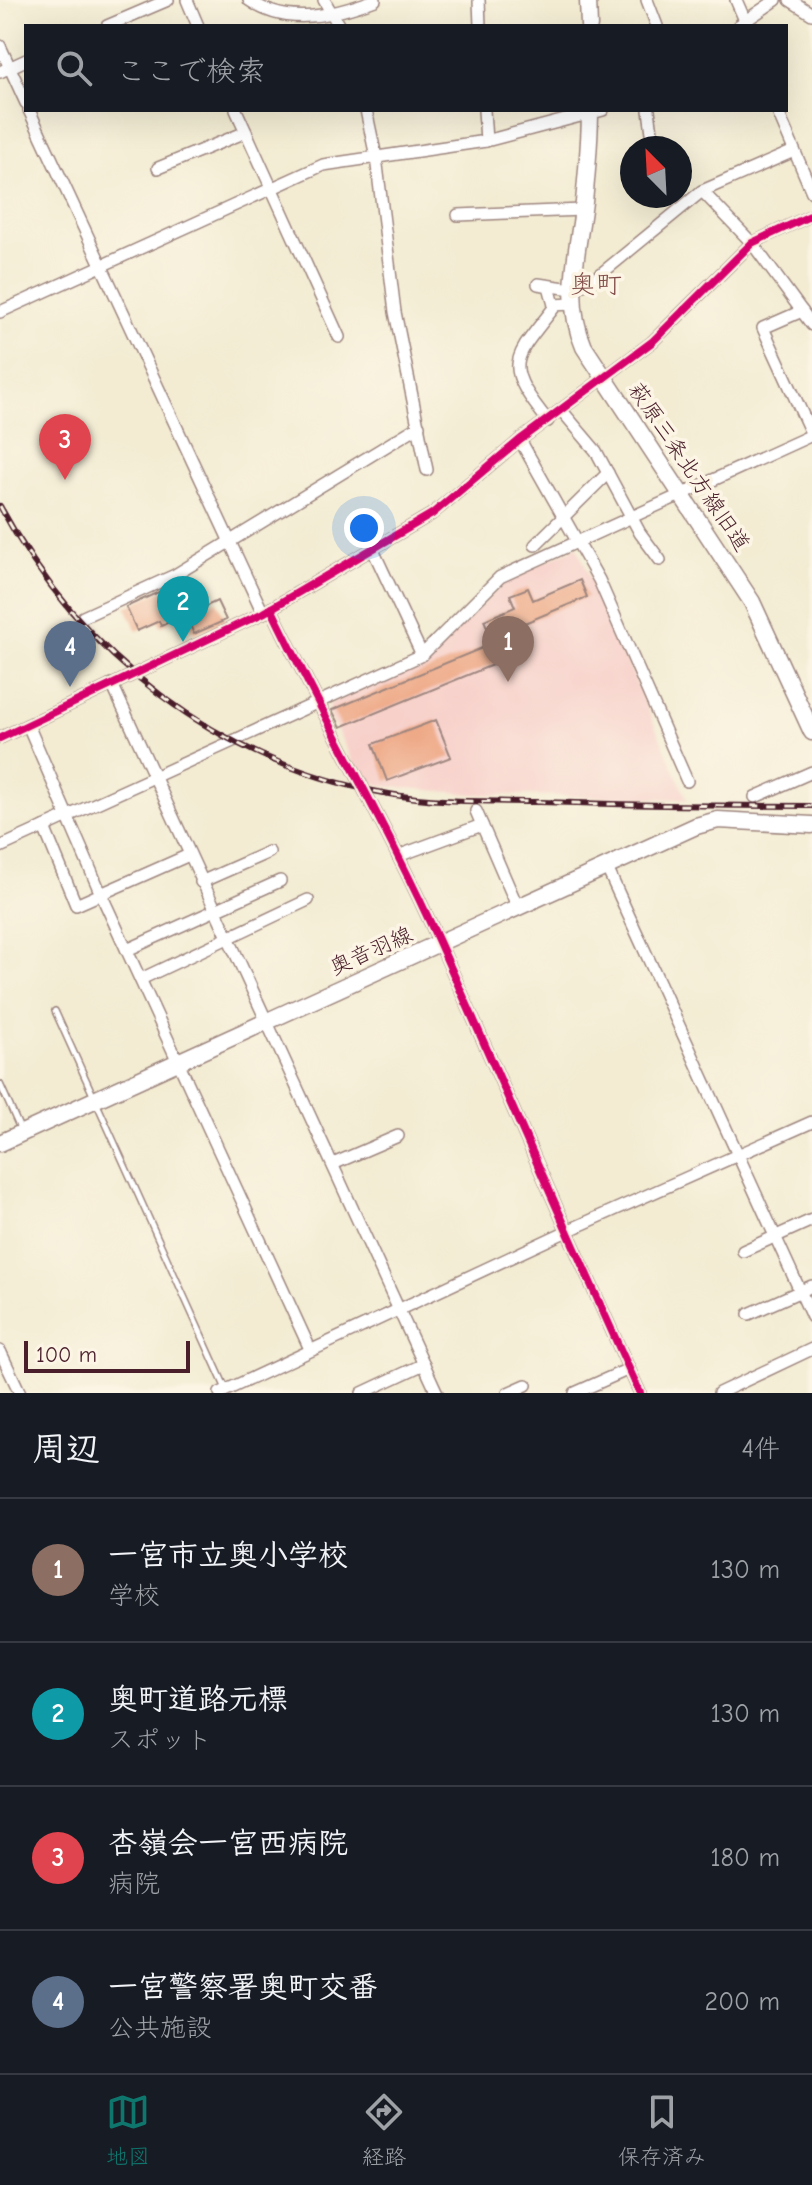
<!DOCTYPE html>
<html lang="ja">
<meta charset="utf-8">
<style>
body{margin:0;font-family:"Comic Neue","Klee One",sans-serif;background:#20242c;color:#f1f3f6}
.compass{position:absolute;left:620px;top:136px;width:72px;height:72px;border-radius:50%;background:#171b24;box-shadow:0 8px 32px #0002;rotate:336deg}
.scale{position:absolute;left:24px;bottom:20px;width:166px;box-sizing:border-box;padding-left:8px;border:4px solid #4a1f2b;border-top:0;font-size:22px;line-height:28px;white-space:nowrap;color:#4a1f2b;-webkit-text-stroke:6px #fcf5e5;paint-order:stroke}
.you{position:absolute;left:364px;top:528px;width:28px;height:28px;margin:-20px;border:6px solid #fff;border-radius:50%;background:#1a73e8;box-shadow:0 0 0 12px #1a73e833}
.badge{display:grid;place-items:center;width:52px;height:52px;border-radius:50%;background:#0f766e;color:#fff;font-size:26px;font-weight:700}
.pin{position:absolute;translate:-50% -66px;filter:drop-shadow(0 2px 4px #0008)}
.pin::after{content:'';position:absolute;top:42px;width:28px;height:24px;background:inherit;clip-path:polygon(0 0,100% 0,50% 100%)}
.list{margin:0;padding:0;list-style:none}
h2{display:flex;justify-content:space-between;align-items:center;height:104px;margin:0;padding:0 32px;font-size:34px}
h2 small{font-size:26px;font-weight:400;color:#9ea1a6}
.list li{display:grid;grid-template-columns:52px 1fr auto;gap:24px;align-items:center;box-sizing:border-box;height:144px;padding:0 32px;border-top:2px solid #363941}
.list b{display:block;font-size:30px;white-space:nowrap}
.list p{margin:0;font-size:26px;white-space:nowrap;color:#9ea1a6}
.list em{font-size:26px;font-style:normal;color:#9ea1a6}
.icon{flex:none;width:44px;height:44px;fill:none;stroke:currentColor;stroke-width:2;stroke-linecap:round;stroke-linejoin:round}
.map{position:relative;flex:none;width:812px;height:1393px;overflow:hidden}
.search{position:absolute;background:#171b24;box-shadow:0 8px 32px #0002;left:24px;right:24px;top:24px;height:88px;display:flex;align-items:center;gap:20px;box-sizing:border-box;padding:0 28px;border-radius:0px;color:#9ea1a6;font-size:30px}
.sheet{height:680px;background:#171b24}
nav{display:flex;justify-content:space-around;align-items:center;box-sizing:border-box;height:112px;border-top:2px solid #363941;background:#171b24;font-size:22px;color:#9ea1a6}
nav a{display:grid;justify-items:center;gap:4px}
nav .on{color:#0f766e}
.map>svg:first-child{display:block}
</style>
<div class="map">
<svg width="812" height="1393" viewBox="0 0 812 1393">
<rect width="100%" height="100%" fill="#fcf5e5"/>
<filter id="ink" filterUnits="userSpaceOnUse"><feTurbulence type="fractalNoise" baseFrequency=".0125" numOctaves="2"/><feDisplacementMap in="SourceGraphic" scale="16" xChannelSelector="R" yChannelSelector="G"/><feConvolveMatrix kernelMatrix="1 2 1 2 8 2 1 2 1" color-interpolation-filters="sRGB"/></filter>
<filter id="wash" filterUnits="userSpaceOnUse"><feTurbulence type="fractalNoise" baseFrequency=".006" numOctaves="4" result="noise"/><feDisplacementMap in="SourceGraphic" scale="32" xChannelSelector="R" yChannelSelector="G"/><feGaussianBlur stdDeviation="1.8" result="paint"/><feColorMatrix in="noise" values="0 0 0 0 0 0 0 0 0 0 0 0 0 0 0 0 0 1.4 0 .05"/><feComposite in="paint" operator="in"/></filter>
<g filter="url(#wash)">
<rect width="100%" height="100%" fill="#f3ecd3"/>
<path fill="#f7d0ca" d="M 577,547 L 687,799 L 473,794 L 385,786 L 362,780 L 328,712 L 330,703 L 426,661 L 509,578 Z"/>
<g id="blocks">
<g fill="#eea987">
<path d="M 580,580 L 587,597 L 491,637 L 484,620 L 515,607 L 510,595 L 528,588 L 533,600 Z"/>
<path d="M 176,584 L 185,604 L 195,600 L 200,609 L 217,601 L 226,620 L 194,634 L 183,610 L 167,617 L 169,622 L 161,626 L 159,621 L 137,631 L 126,607 Z"/>
<path d="M 499,641 L 507,659 L 341,727 L 332,710 Z"/>
<path d="M 436,720 L 451,757 L 387,781 L 373,744 Z"/>
</g>
</g>
</g>
<g filter="url(#ink)">
<use href="#blocks" fill-opacity="0" stroke="#9e867f" stroke-width="2"/>
<g fill="none" stroke-linecap="round" stroke-linejoin="round">
<defs>
<g id="lane">
<path d="M 55,1011 L 226,1389"/>
<path d="M 0,1084 L 21,1131"/>
</g>
<g id="street">
<path d="M 187,0 L 198,26"/>
<path d="M 249,0 C 287,28 334,15 375,0"/>
<path d="M 324,0 L 339,26"/>
<path d="M 479,0 L 480,26"/>
<path d="M 647,0 L 657,26"/>
<path d="M 736,0 L 747,25"/>
<path d="M 790,0 L 812,14"/>
<path d="M 107,26 L 168,0"/>
<path d="M 738,26 L 776,0"/>
<path d="M 0,46 L 26,103"/>
<path d="M 0,72 L 26,60"/>
<path d="M 29,110 L 263,613"/>
<path d="M 236,110 L 339,337"/>
<path d="M 366,110 L 376,157 L 395,312 L 427,470"/>
<path d="M 484,110 L 486,141"/>
<path d="M 649,110 L 654,148"/>
<path d="M 777,110 L 812,192"/>
<path d="M 158,168 L 246,132"/>
<path d="M 702,191 L 752,243 L 812,325"/>
<path d="M 458,215 L 583,210"/>
<path d="M 538,284 L 572,289 L 591,282 L 702,191 L 794,151"/>
<path d="M 549,286 L 554,305 L 571,304"/>
<path d="M 802,311 L 763,328 L 812,435"/>
<path d="M 0,312 L 323,165 L 486,141 L 603,110"/>
<path d="M 563,412 L 596,451 L 640,533 L 660,560"/>
<path d="M 548,421 C 501,362 513,361 556,305"/>
<path d="M 520,440 L 599,580 L 687,781"/>
<path d="M 535,545 L 608,473"/>
<path d="M 373,550 L 422,655"/>
<path d="M 271,608 C 325,721 389,830 440,944 C 507,1094 572,1244 640,1393"/>
<path d="M 83,617 L 175,575 L 419,426"/>
<path d="M 112,684 L 437,1393"/>
<path d="M 28,725 L 101,894 L 310,1349"/>
<path d="M 0,738 L 263,613 L 432,514 L 520,440 L 652,342 L 752,243 L 812,215"/>
<path d="M 755,797 L 812,772"/>
<path d="M 476,811 L 518,908"/>
<path d="M 44,827 L 76,905 L 189,855"/>
<path d="M 0,847 L 422,655 L 500,577 L 812,435"/>
<path d="M 398,856 L 482,825"/>
<path d="M 607,868 L 812,1317"/>
<path d="M 201,882 L 269,852"/>
<path d="M 127,950 L 280,881"/>
<path d="M 141,979 L 308,900"/>
<path d="M 333,1164 L 398,1136"/>
<path d="M 743,1251 L 812,1220"/>
<path d="M 749,1314 L 812,1286"/>
<path d="M 0,1351 L 20,1393"/>
<path d="M 220,1393 L 567,1231 L 812,1122"/>
<path d="M 362,1393 L 424,1364"/>
<path d="M 508,1393 L 526,1385"/>
<path d="M 575,1393 L 629,1369"/>
<path d="M 719,1393 L 812,1349"/>
</g>
<g id="secondary">
<path d="M 588,0 L 589,26"/>
<path d="M 590,110 C 590,140 587,172 584,202 C 578,252 563,299 584,347 L 752,602 L 812,732"/>
<path d="M 0,1143 L 696,826 L 718,820 L 812,825"/>
</g>
</defs>
<use href="#lane" stroke="#9e867f" stroke-width="8"/>
<use href="#street" stroke="#9e867f" stroke-width="14"/>
<use href="#secondary" stroke="#9e867f" stroke-width="19"/>
<use href="#lane" stroke="#fff" stroke-width="5"/>
<use href="#street" stroke="#fff" stroke-width="11"/>
<use href="#secondary" stroke="#fff" stroke-width="16"/>
<defs>
<path id="rail" d="M 0,506 C 81,657 219,764 389,794 C 438,803 490,801 540,802 C 631,805 721,806 812,806"/>
</defs>
<use href="#rail" stroke="#4a1f2b" stroke-width="6"/>
<use href="#rail" stroke="#fcf5e5" stroke-width="3" stroke-dasharray="9" stroke-linecap="butt"/>
<defs>
<g id="cycleway">
<path d="M 271,608 C 325,721 389,830 440,944 C 507,1094 572,1244 640,1393"/>
<path d="M 0,738 L 263,613 L 432,514 L 520,440 L 652,342 L 752,243 L 812,215"/>
</g>
</defs>
<use href="#cycleway" stroke="#fcf5e5" stroke-width="13"/>
<use href="#cycleway" stroke="#d6006c" stroke-width="8"/>
</g>
</g>
<g text-anchor="middle" dominant-baseline="central" stroke-width="7" stroke-linejoin="round" paint-order="stroke">
<g font-size="22" fill="#4a1f2b" stroke="#fcf5e5">
<text transform="translate(689 467) rotate(56)">萩原三条北方線旧道</text>
<text transform="translate(371 951) rotate(-24)">奥音羽線</text>
</g>
<g font-size="26" fill="#834f4b" stroke="#fcf5e5">
<text x="596" y="285">奥町</text>
</g>
</g>
</svg>
<svg class="compass" viewBox="-18 -18 36 36"><path d="M0-13l5 13h-10z" fill="#e53935"/><path d="M0 13l5-13h-10z" fill="#9ea1a6"/></svg>
<div class="scale">100 m</div>
<div class="you"></div>
<div class="pin badge" style="left:508px;top:682px;background:#8d6e63">1</div>
<div class="pin badge" style="left:183px;top:642px;background:#0f9aa8">2</div>
<div class="pin badge" style="left:65px;top:480px;background:#e0444e">3</div>
<div class="pin badge" style="left:70px;top:687px;background:#5c6f8a">4</div>
<div class="search"><svg class="icon" aria-label="search" viewBox="0 0 24 24"><circle cx="10" cy="10" r="6"/><path d="M15 15l6 6"/></svg>ここで検索</div>
</div>
<section class="sheet">
<h2>周辺<small>4件</small></h2>
<ul class="list">
<li><span class="badge" style="background:#8d6e63">1</span><div><b>一宮市立奥小学校</b><p>学校</p></div><em>130 m</em></li>
<li><span class="badge" style="background:#0f9aa8">2</span><div><b>奥町道路元標</b><p>スポット</p></div><em>130 m</em></li>
<li><span class="badge" style="background:#e0444e">3</span><div><b>杏嶺会一宮西病院</b><p>病院</p></div><em>180 m</em></li>
<li><span class="badge" style="background:#5c6f8a">4</span><div><b>一宮警察署奥町交番</b><p>公共施設</p></div><em>200 m</em></li>
</ul>
</section>
<nav>
<a class="on"><svg class="icon" aria-label="map" viewBox="0 0 24 24"><path d="M3 6l6-2 6 2 6-2v14l-6 2-6-2-6 2zM9 4v14M15 6v14"/></svg>地図</a>
<a><svg class="icon" aria-label="directions" viewBox="0 0 24 24"><path d="M12 3l9 9-9 9-9-9zM9 14v-3h6M13 9l2 2-2 2"/></svg>経路</a>
<a><svg class="icon" aria-label="saved" viewBox="0 0 24 24"><path d="M7 4h10v16l-5-4-5 4z"/></svg>保存済み</a>
</nav>
